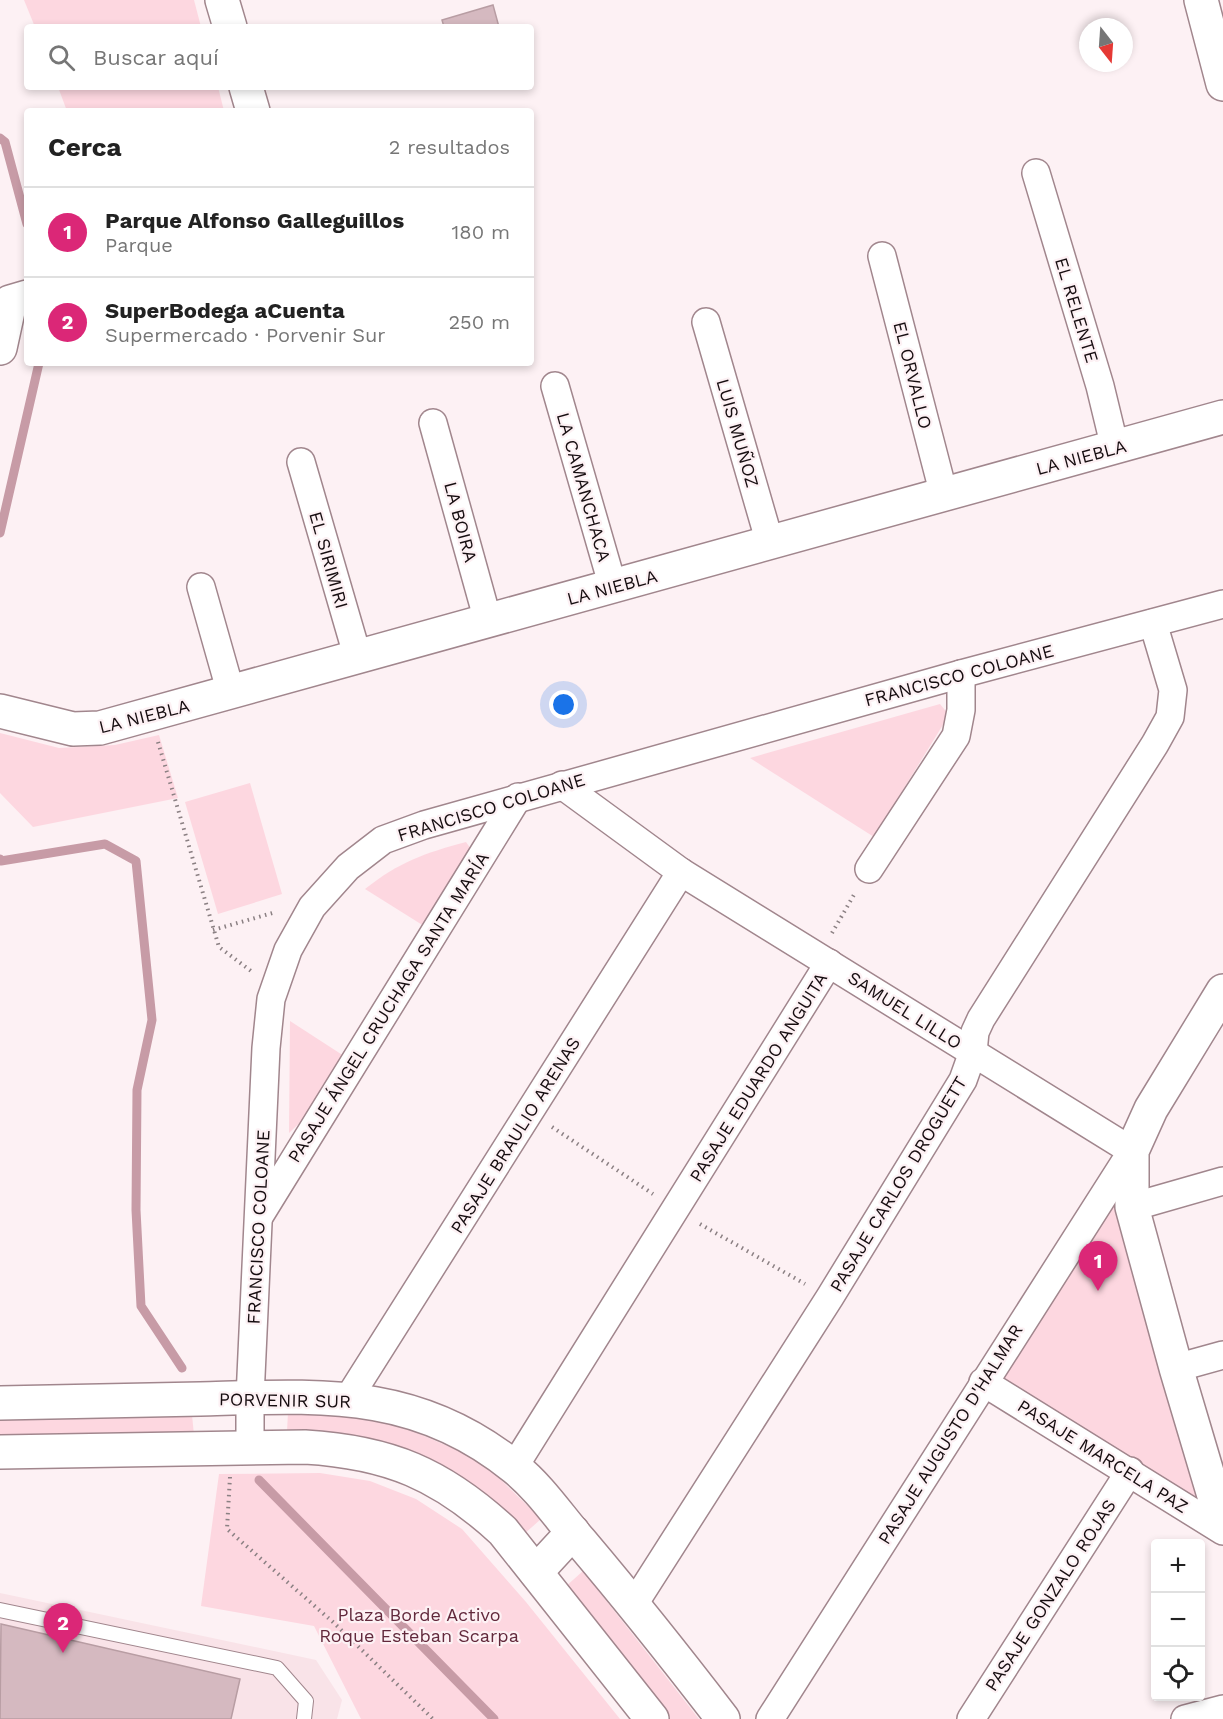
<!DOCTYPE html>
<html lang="es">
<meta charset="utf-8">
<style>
body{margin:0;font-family:"Work Sans",sans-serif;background:#f2f2f2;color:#222}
.controls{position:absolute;right:18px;bottom:18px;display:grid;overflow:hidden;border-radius:6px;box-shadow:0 3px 9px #0003}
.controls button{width:54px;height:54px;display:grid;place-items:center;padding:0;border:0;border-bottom:2px solid #e0e0e0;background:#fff;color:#222;font:30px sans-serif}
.compass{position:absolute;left:1079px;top:18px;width:54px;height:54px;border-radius:50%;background:#fff;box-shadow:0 3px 9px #0003;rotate:163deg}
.you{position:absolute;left:564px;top:705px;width:21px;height:21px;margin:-15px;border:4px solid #fff;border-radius:50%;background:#1a73e8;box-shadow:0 0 0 9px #1a73e833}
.badge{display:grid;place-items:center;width:39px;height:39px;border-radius:50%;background:#db2777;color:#fff;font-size:20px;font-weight:700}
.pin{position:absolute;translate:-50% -50px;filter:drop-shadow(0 2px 3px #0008)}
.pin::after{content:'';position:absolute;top:32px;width:21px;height:18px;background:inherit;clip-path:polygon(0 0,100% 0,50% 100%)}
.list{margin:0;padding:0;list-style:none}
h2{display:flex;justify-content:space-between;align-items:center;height:78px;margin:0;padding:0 24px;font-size:26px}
h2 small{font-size:20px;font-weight:400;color:#767676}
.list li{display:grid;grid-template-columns:39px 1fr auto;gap:18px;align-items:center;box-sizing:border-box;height:90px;padding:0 24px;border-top:2px solid #e0e0e0}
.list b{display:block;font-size:22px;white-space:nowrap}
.list p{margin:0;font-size:20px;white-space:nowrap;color:#767676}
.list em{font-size:20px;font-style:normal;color:#767676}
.icon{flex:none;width:33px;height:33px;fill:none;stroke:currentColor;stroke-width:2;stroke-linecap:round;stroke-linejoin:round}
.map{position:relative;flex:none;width:1223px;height:1719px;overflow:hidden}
.search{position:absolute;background:#fff;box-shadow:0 3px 9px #0003;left:24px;top:24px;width:510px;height:66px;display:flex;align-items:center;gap:15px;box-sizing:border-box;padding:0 21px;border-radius:6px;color:#767676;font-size:22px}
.panel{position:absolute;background:#fff;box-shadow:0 3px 9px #0003;left:24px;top:108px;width:510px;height:258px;border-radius:6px}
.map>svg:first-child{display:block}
</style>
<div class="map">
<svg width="1223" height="1719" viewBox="0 0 1223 1719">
<rect width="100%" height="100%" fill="#fdf1f4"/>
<path fill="#f9e3e8" d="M 0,1593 L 316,1660 L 342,1700 L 337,1719 L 0,1719 Z"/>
<g fill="#fdd7e0">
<path d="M 24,0 L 194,0 L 201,27 L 35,27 Z"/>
<path d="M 58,87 L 218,87 L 224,111 L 67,111 Z"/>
<path d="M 940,704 L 949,715 L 874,837 L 750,758 Z"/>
<path d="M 0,733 L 59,748 L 115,745 L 159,735 L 178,798 L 33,827 L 0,793 Z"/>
<path d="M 250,783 L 282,894 L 218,914 L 185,802 Z"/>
<path d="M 466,842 L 473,852 L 424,926 L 365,889 C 399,862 425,853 466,842 Z"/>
<path d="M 290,1021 L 344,1056 L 311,1112 L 289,1133 Z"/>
<path d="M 1114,1202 L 1198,1504 L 1003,1380 Z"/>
<path d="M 288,1412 L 358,1416 L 413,1431 L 459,1451 L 493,1472 L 541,1519 L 523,1535 L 287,1432 Z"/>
<path d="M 192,1415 L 194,1435 L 0,1440 L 0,1420 Z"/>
<path d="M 320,1473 L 370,1481 L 416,1499 L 462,1529 L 526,1602 L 620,1719 L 361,1719 L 314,1626 L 201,1606 L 219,1474 Z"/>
<path d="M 583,1571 L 699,1719 L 668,1719 L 564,1588 Z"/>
</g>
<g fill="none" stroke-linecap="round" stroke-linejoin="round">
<g stroke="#c79ba6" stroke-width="9">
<path d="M 0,138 L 5,142 L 27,224"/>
<path d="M 0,533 L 39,363"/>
<path d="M 0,859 L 1,861 L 105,844 L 136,861 L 152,1020 L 137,1090 L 136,1210 L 141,1306 L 182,1368"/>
<path d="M 259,1480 L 494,1719"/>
</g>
</g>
<g fill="#d5b9c0" stroke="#b89da3" stroke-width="1.5">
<path d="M 493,5 L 499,27 L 444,27 L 442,20 Z"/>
<path d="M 1,1624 L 240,1679 L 231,1719 L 0,1719 Z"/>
</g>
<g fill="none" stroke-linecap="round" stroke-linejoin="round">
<defs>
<path id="service" d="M 0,1610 L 277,1668 L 306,1701 L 304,1719"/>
<g id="minor">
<path d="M 1036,173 L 1100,386 L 1115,448"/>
<path d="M 882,256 L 944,495"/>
<path d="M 706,322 L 770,543"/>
<path d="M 555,386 L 613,587"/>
<path d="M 433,423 L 488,621"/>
<path d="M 301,462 L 358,658"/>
<path d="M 201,587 L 231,693"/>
<path d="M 562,785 L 681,872 L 1132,1151 L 770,1719"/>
<path d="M 869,869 L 956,736 L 961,710 L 961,674"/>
<path d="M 1132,1207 L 1223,1181"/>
<path d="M 260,1215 L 518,797"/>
<path d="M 1176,1368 L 1223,1355"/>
<path d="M 983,1382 L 1223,1531"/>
<path d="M 348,1399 L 681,872"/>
<path d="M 250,1447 L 250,1398 L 266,1048 L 271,999 L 288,950 L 312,907 L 348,867 L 383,840 L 424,825 L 961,674 L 1223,604"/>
<path d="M 514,1467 L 829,963"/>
<path d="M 634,1604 L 830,1297 L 963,1080 L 973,1052 L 975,1032 L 981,1019 L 1155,744 L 1170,717 L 1173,690 L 1153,623"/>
<path d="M 971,1719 L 1130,1471"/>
<path d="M 1185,1719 L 1223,1709"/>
</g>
<g id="tertiary">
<path d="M 222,0 L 230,27"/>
<path d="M 1201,0 L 1223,84"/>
<path d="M 246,87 L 253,111"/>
<path d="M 0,348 L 10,302 L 27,297"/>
<path d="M 0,711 L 73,729 L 100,728 L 1223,417"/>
<path d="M 1223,991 L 1151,1109 L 1132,1151 L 1132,1207 L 1176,1368 L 1223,1526"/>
</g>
<g id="secondary">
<path d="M 0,1403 C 67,1402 133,1400 200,1399 C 318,1396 416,1387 515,1468 C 541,1489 559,1517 581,1542 C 630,1600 677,1659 723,1719"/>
<path d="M 0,1452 L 305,1447 C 389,1452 441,1474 503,1531 L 652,1719"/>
<path d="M 536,1572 L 573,1532"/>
</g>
</defs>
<use href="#service" stroke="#a1868d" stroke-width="16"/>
<use href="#minor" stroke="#a1868d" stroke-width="30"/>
<use href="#tertiary" stroke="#a1868d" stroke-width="36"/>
<use href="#secondary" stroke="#a1868d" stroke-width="36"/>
<g stroke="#8b8083" stroke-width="4" stroke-dasharray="1.5 4.5" stroke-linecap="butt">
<path d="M 158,742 L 219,947 L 251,971"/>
<path d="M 213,930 L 276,912"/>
<path d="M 832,933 L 855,893"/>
<path d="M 552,1127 L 653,1194"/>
<path d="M 700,1224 L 805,1284"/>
<path d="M 230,1477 L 227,1529 L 334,1623 L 433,1719"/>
</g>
<use href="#service" stroke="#fff" stroke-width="14"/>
<use href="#minor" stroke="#fff" stroke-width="27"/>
<use href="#tertiary" stroke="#fff" stroke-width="33"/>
<use href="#secondary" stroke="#fff" stroke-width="33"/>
</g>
<g text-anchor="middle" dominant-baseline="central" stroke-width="4.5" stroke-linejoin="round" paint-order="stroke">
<g font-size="18" fill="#160d10" stroke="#fdf1f4">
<text transform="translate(1077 310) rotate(73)">EL RELENTE</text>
<text transform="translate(913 375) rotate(76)">EL ORVALLO</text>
<text transform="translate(738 433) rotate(74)">LUIS MUÑOZ</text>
<text transform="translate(1081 457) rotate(-15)">LA NIEBLA</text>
<text transform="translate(584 487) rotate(74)">LA CAMANCHACA</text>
<text transform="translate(461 522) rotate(75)">LA BOIRA</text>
<text transform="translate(329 560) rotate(74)">EL SIRIMIRI</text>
<text transform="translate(612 587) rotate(-15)">LA NIEBLA</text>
<text transform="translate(959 675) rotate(-15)">FRANCISCO COLOANE</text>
<text transform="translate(144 716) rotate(-14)">LA NIEBLA</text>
<text transform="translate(491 807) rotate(-17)">FRANCISCO COLOANE</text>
<text transform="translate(388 1007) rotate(-58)">PASAJE ÁNGEL CRUCHAGA SANTA MARÍA</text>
<text transform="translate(905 1010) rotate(32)">SAMUEL LILLO</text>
<text transform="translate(758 1077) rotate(-58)">PASAJE EDUARDO ANGUITA</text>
<text transform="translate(515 1135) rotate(-58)">PASAJE BRAULIO ARENAS</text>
<text transform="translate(898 1184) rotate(-59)">PASAJE CARLOS DROGUETT</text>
<text transform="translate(258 1227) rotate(-87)">FRANCISCO COLOANE</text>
<text transform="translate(285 1400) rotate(1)">PORVENIR SUR</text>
<text transform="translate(950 1434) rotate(-58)">PASAJE AUGUSTO D'HALMAR</text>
<text transform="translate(1103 1456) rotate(32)">PASAJE MARCELA PAZ</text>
<text transform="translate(1050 1595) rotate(-57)">PASAJE GONZALO ROJAS</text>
</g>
<g font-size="18" fill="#62293c" stroke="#fdf1f4">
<text x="419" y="1614">Plaza Borde Activo<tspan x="419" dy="21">Roque Esteban Scarpa</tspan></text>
</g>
</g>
</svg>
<div class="controls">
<button>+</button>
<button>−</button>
<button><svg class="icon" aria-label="locate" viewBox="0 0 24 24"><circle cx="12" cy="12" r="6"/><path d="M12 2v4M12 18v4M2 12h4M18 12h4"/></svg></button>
</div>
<svg class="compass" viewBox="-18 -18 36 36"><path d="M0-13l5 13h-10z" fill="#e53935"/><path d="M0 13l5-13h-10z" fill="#767676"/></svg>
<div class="you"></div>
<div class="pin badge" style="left:1098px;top:1291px">1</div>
<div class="pin badge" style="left:63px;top:1653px">2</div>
<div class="search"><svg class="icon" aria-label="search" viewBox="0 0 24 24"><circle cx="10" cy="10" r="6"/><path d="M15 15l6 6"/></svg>Buscar aquí</div>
<section class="panel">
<h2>Cerca<small>2 resultados</small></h2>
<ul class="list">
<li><span class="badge">1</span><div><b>Parque Alfonso Galleguillos</b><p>Parque</p></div><em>180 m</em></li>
<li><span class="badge">2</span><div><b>SuperBodega aCuenta</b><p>Supermercado · Porvenir Sur</p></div><em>250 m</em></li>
</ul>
</section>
</div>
